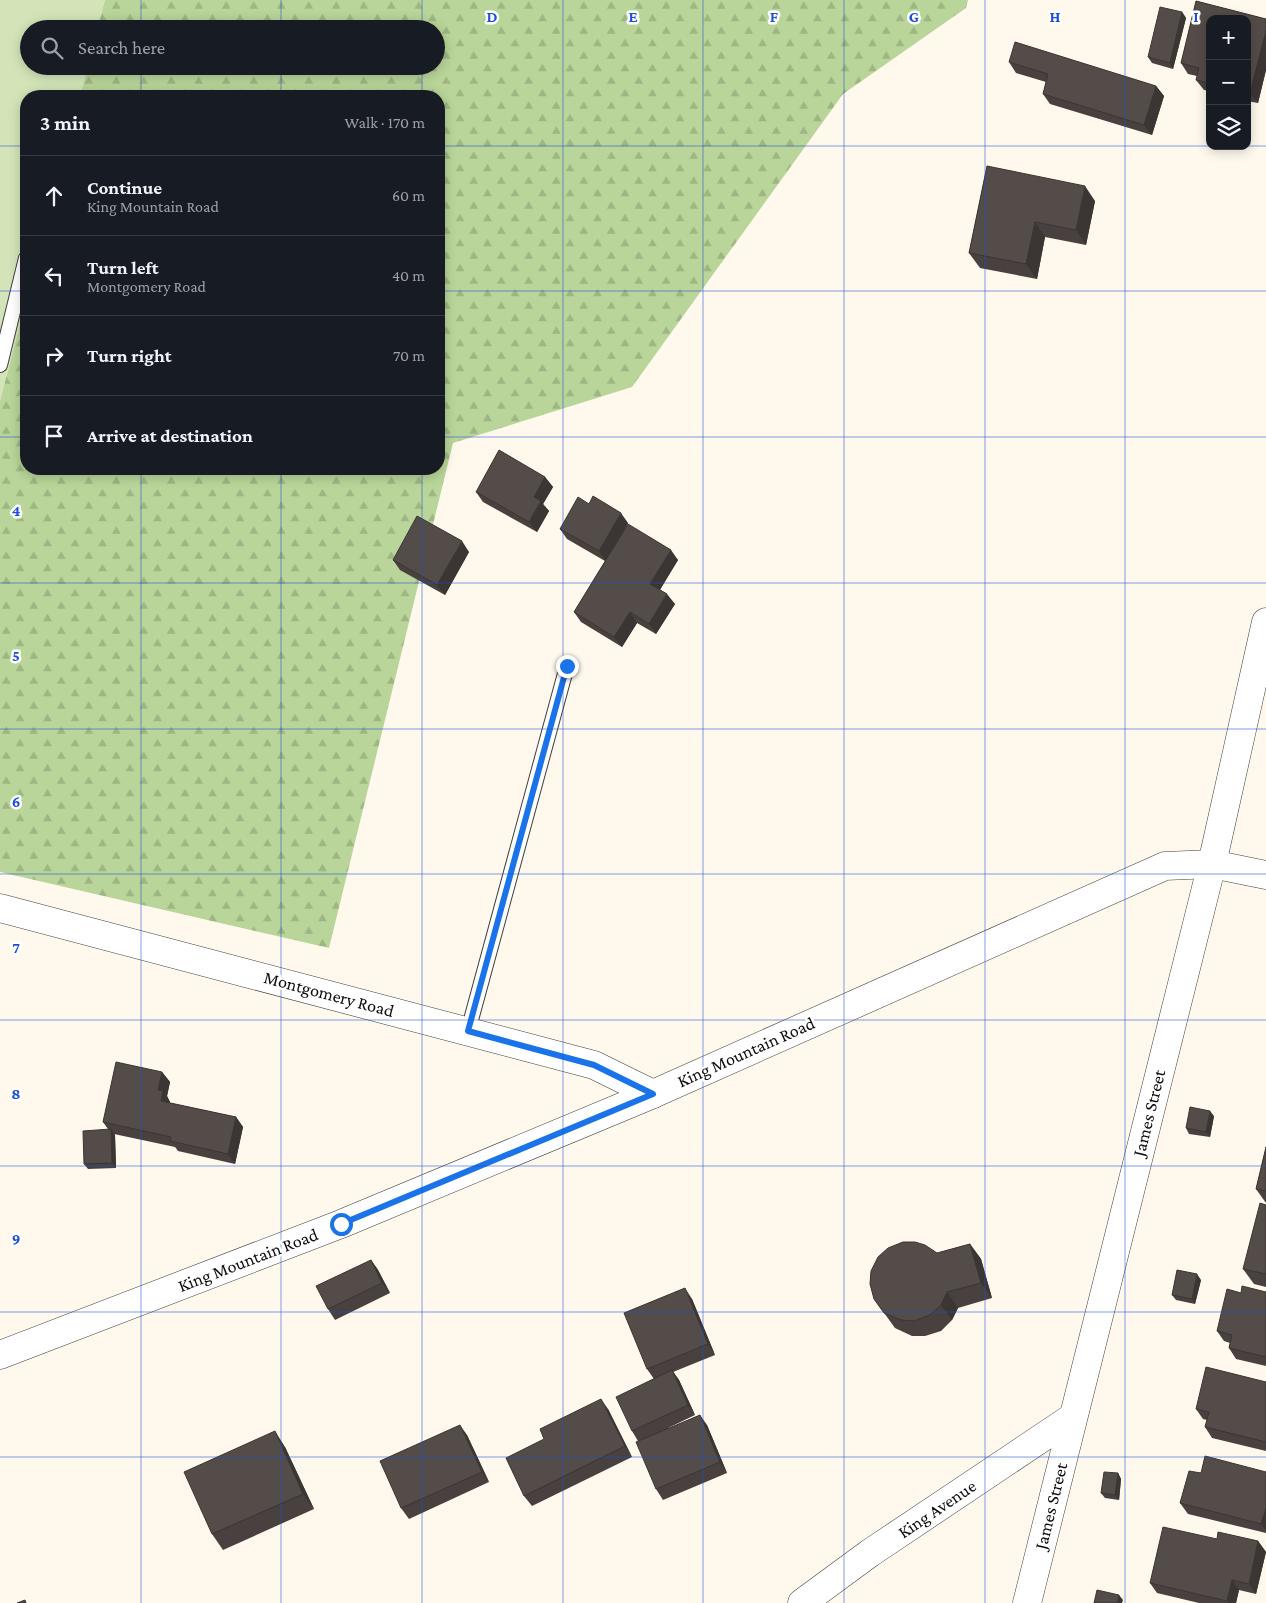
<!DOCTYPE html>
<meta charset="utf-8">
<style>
body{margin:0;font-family:"Crimson Pro",serif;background:#20242c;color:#f1f3f6}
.controls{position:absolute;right:15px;top:15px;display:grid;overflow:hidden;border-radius:10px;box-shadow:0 2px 12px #0003}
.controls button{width:45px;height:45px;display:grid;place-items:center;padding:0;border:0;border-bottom:1px solid #363941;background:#171b24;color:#f1f3f6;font:25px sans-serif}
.stop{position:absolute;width:15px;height:15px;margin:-11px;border:4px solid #1a73e8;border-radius:50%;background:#fff}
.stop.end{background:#1a73e8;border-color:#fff;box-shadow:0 1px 5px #0008}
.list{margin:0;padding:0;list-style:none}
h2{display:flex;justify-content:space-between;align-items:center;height:65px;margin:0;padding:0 20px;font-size:21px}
h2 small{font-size:16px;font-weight:400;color:#9ea1a6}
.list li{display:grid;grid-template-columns:32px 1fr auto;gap:15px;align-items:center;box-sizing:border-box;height:80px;padding:0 20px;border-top:1px solid #363941}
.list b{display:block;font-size:19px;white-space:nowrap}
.list p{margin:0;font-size:16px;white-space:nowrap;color:#9ea1a6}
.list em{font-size:16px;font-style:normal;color:#9ea1a6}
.icon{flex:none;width:28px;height:28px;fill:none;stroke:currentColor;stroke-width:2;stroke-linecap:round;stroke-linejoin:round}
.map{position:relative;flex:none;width:1266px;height:1603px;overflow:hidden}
.search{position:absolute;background:#171b24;box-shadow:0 2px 12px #0003;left:20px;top:20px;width:425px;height:55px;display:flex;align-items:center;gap:12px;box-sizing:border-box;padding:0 18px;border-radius:28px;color:#9ea1a6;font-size:19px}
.panel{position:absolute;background:#171b24;box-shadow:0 2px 12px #0003;left:20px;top:90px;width:425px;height:385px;border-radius:20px}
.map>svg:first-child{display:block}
</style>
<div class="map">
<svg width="1266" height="1603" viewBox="0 0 1266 1603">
<defs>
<pattern id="forest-firs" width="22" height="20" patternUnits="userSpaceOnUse" patternTransform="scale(1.25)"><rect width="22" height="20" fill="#b9d599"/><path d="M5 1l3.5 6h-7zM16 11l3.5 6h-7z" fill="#9eb683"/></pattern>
</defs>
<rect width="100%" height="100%" fill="#fef9ec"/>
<path fill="#d3e5b8" d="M 0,0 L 105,0 L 97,29 L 29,29 L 29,66 L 88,66 L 80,96 L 26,96 L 26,301 L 0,401 Z"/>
<path fill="url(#forest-firs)" d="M 105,0 L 968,0 L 966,8 L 843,94 L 632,387 L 453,443 L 329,948 L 0,872 L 0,401 L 26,301 L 26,469 L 439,469 L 439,96 L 80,96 L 88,66 L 436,66 L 436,29 L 97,29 Z"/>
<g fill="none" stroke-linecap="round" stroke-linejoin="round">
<defs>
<g id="service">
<path d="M 0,365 L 26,258"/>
<path d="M 468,1031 L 567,666"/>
</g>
<g id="minor">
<path d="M 0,908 L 594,1065 L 653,1094"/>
<path d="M 0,1355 L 341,1224 L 653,1094 L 1165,866 L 1212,864"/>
<path d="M 802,1603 L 870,1553 L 1073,1417"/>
</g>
<g id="tertiary">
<path d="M 1212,864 L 1266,875"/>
<path d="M 1027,1603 L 1212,864 L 1266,622"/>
</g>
</defs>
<use href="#service" stroke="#3f3f3f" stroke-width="16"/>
<use href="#minor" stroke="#3f3f3f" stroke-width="29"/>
<use href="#tertiary" stroke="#3f3f3f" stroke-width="29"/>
<use href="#service" stroke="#fff" stroke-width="14"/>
<use href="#minor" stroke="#fff" stroke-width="28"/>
<use href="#tertiary" stroke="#fff" stroke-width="28"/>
</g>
<g fill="#48413f">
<path d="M 1196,1 L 1266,19 L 1266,70 L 1258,103 L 1247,101 L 1247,19 L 1210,19 L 1210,91 L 1204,90 L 1196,80 L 1197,76 L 1188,74 L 1181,63 Z"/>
<path d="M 1182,12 L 1186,18 L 1173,69 L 1152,63 L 1148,57 Z"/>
<path d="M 1009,62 L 1156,86 L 1164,96 L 1152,135 L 1050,104 L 1043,94 L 1046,82 L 1016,73 Z"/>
<path d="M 987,166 L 1095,201 L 1086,245 L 1045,237 L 1037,279 L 980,268 L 969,253 Z"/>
<path d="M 545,477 L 553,487 L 543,504 L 549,511 L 537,532 L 483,502 L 476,492 Z"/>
<path d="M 589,504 L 628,523 L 625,529 L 678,560 L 660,590 L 675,604 L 656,634 L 637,623 L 622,647 L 581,622 L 574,612 L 605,561 L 567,539 L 560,529 Z"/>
<path d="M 469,552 L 445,595 L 400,570 L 393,560 Z"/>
<path d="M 162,1072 L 170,1082 L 167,1096 L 170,1102 L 170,1103 L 236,1117 L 243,1127 L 235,1164 L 178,1151 L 175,1147 L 114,1134 L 115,1135 L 116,1168 L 88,1169 L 84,1164 L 108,1129 L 103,1122 Z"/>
<path d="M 1214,1116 L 1210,1137 L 1189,1134 L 1186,1128 Z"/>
<path d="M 1266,1147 L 1266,1203 L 1256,1189 Z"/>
<path d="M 1266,1205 L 1266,1287 L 1254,1284 L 1243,1269 Z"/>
<path d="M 970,1244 L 981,1259 L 992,1298 L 958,1308 L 952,1320 L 941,1331 L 925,1336 L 912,1336 L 895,1328 L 874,1299 L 937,1253 Z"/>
<path d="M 371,1260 L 378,1270 L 390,1293 L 335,1320 L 328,1309 Z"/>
<path d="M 1201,1280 L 1195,1304 L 1176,1300 L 1172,1295 Z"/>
<path d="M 1266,1292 L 1266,1366 L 1236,1359 L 1229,1348 L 1230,1343 L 1224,1341 L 1217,1331 L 1241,1293 Z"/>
<path d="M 692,1299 L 715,1355 L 673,1372 L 679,1380 L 695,1415 L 668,1428 L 707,1425 L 727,1473 L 663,1500 L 656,1489 L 638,1441 L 632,1431 L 654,1379 L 647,1369 Z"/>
<path d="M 1266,1382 L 1266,1451 L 1212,1438 L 1205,1427 L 1207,1420 L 1203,1419 L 1196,1409 Z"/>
<path d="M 608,1409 L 632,1457 L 532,1506 L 524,1496 Z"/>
<path d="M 467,1435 L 489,1482 L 409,1519 L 401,1508 Z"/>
<path d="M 285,1447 L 314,1509 L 223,1550 L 212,1534 Z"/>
<path d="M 1266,1472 L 1266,1533 L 1188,1514 L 1180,1503 Z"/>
<path d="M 1118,1473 L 1121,1479 L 1119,1500 L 1105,1498 L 1101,1493 Z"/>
<path d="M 1217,1539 L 1258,1541 L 1266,1552 L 1256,1594 L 1239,1590 L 1236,1603 L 1199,1603 L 1157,1593 L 1150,1583 Z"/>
</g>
<g fill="#3b3533">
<path d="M 1182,12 L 1186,18 L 1173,69 L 1170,63 Z"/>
<path d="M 1266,31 L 1266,70 L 1258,103 L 1250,93 Z"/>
<path d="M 1156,86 L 1164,96 L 1152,135 L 1144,125 Z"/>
<path d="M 1085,186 L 1095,201 L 1086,245 L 1076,230 Z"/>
<path d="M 1035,222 L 1045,237 L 1037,279 L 1026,264 Z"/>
<path d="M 545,477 L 553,487 L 543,504 L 549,511 L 537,532 L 529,522 L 534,497 Z"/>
<path d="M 621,513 L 628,523 L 606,561 L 599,551 Z"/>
<path d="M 462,541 L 469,552 L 445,595 L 437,585 Z"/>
<path d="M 671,550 L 678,560 L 657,594 L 650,584 Z"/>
<path d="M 667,594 L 675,604 L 656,634 L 649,624 Z"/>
<path d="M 630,612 L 637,623 L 622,647 L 614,637 Z"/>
<path d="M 162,1072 L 170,1082 L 167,1096 L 170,1102 L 168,1111 L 161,1101 L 158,1090 Z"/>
<path d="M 1210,1111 L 1214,1116 L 1210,1137 L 1206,1132 Z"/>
<path d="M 236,1117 L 243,1127 L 235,1164 L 228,1154 Z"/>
<path d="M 111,1129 L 115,1135 L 116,1168 L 112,1163 Z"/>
<path d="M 970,1244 L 981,1259 L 992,1298 L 981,1283 Z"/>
<path d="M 371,1260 L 378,1270 L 390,1293 L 382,1283 Z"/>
<path d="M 1197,1274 L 1201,1280 L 1195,1304 L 1192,1299 Z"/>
<path d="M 685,1288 L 692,1299 L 715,1355 L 708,1344 Z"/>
<path d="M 947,1292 L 958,1308 L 952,1320 L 941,1305 Z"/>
<path d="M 672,1370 L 679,1380 L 695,1415 L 688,1405 Z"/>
<path d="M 601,1399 L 608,1409 L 632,1457 L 625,1446 Z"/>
<path d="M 700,1415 L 707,1425 L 727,1473 L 720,1462 Z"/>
<path d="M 460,1425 L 467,1435 L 489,1482 L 482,1472 Z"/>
<path d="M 275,1431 L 285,1447 L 314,1509 L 303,1494 Z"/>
<path d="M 1118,1473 L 1121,1479 L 1119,1500 L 1115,1495 Z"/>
<path d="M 1266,1508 L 1266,1530 L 1261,1524 Z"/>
<path d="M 1258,1541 L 1266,1552 L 1256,1594 L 1249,1584 Z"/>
<path d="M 1232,1580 L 1239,1590 L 1236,1603 L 1229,1603 L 1227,1601 Z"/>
<path d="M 1119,1595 L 1123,1600 L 1122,1603 L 1117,1603 Z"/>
</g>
<g fill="#544c49" stroke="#3b3533">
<path d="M 1196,1 L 1266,19 L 1266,31 L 1250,93 L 1247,92 L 1247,19 L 1210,19 L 1210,83 L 1196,80 L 1199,68 L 1181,63 Z"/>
<path d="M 1160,7 L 1182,12 L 1170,63 L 1148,57 Z"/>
<path d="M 1015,42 L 1156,86 L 1144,125 L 1043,94 L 1048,74 L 1009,62 Z"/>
<path d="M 987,166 L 1085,186 L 1076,230 L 1035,222 L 1026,264 L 969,253 Z"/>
<path d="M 499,450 L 545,477 L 534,497 L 541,501 L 529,522 L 476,492 Z"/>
<path d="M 593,496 L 621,513 L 599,551 L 560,529 L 578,497 L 589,504 Z"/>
<path d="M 417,516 L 462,541 L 437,585 L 393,560 Z"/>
<path d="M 628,524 L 671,550 L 650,584 L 667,594 L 649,624 L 630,612 L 614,637 L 574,612 Z"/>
<path d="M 116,1062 L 162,1072 L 158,1090 L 163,1091 L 161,1101 L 236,1117 L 228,1154 L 170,1141 L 171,1137 L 103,1122 Z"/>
<path d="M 1190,1107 L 1210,1111 L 1206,1132 L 1186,1128 Z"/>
<path d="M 111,1129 L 112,1163 L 84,1164 L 83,1131 Z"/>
<path d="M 1266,1147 L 1266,1191 L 1256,1189 Z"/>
<path d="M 1260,1203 L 1266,1205 L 1266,1274 L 1243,1269 Z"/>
<path d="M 903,1242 L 915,1242 L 925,1245 L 937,1253 L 970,1244 L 981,1283 L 947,1292 L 941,1305 L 930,1315 L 914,1321 L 901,1320 L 884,1313 L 874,1299 L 870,1284 L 871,1271 L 878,1257 L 888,1248 Z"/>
<path d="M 371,1260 L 382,1283 L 328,1309 L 316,1286 Z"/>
<path d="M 1177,1270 L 1197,1274 L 1192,1299 L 1172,1295 Z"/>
<path d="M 1242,1286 L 1266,1292 L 1266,1357 L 1229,1348 L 1232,1335 L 1217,1331 L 1227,1289 L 1241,1293 Z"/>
<path d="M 685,1288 L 708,1344 L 647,1369 L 624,1313 Z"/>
<path d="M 1206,1367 L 1266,1382 L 1266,1442 L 1205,1427 L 1209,1412 L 1196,1409 Z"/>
<path d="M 672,1370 L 688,1405 L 632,1431 L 616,1397 Z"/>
<path d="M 601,1399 L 625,1446 L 524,1496 L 506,1458 L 544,1439 L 540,1429 Z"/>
<path d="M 700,1415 L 720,1462 L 656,1489 L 636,1442 Z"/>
<path d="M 460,1425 L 482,1472 L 401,1508 L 380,1461 Z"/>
<path d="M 275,1431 L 303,1494 L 212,1534 L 184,1472 Z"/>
<path d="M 1205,1456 L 1266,1472 L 1266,1508 L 1261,1524 L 1180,1503 L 1189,1471 L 1201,1473 Z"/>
<path d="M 1104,1472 L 1118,1473 L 1115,1495 L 1101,1493 Z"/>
<path d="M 1163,1527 L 1217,1539 L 1218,1532 L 1258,1541 L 1249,1584 L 1232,1580 L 1227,1601 L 1150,1583 Z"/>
<path d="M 1097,1590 L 1119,1595 L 1117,1603 L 1094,1603 Z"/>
<path d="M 25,1600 L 26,1603 L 17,1603 Z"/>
</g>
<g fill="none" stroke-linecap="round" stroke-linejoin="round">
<path stroke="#1a73e8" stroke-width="6" d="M 341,1224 L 653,1094 L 594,1065 L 468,1031 L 567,666"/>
</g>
<path fill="none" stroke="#1d4ed8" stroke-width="1" stroke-opacity="0.55" d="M 141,0 L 141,29M 281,0 L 281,29M 422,0 L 422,29M 563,0 L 563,1603M 703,0 L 703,1603M 844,0 L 844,1603M 985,0 L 985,1603M 1125,0 L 1125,1603M 141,66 L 141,96M 281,66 L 281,96M 422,66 L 422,96M 0,146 L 26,146M 439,146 L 1210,146M 1247,146 L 1266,146M 0,291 L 26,291M 439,291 L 1266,291M 0,437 L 26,437M 439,437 L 1266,437M 141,469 L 141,1603M 281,469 L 281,1603M 422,469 L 422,1603M 0,583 L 1266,583M 0,729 L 1266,729M 0,874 L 1266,874M 0,1020 L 1266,1020M 0,1166 L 1266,1166M 0,1312 L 1266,1312M 0,1457 L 1266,1457"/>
<g text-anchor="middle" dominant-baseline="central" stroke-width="5" stroke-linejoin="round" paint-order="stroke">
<g font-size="18" fill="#0c0c0c" stroke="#fff">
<text transform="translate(329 994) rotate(15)">Montgomery Road</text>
<text transform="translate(746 1052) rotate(-24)">King Mountain Road</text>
<text transform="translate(1149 1113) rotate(-76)">James Street</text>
<text transform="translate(248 1260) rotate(-21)">King Mountain Road</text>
<text transform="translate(1051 1506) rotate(-76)">James Street</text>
<text transform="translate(937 1509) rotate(-34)">King Avenue</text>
</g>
</g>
<g font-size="16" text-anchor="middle" font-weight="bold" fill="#1d4ed8" stroke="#fff" stroke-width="5" stroke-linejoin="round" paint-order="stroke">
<text x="492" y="22">D</text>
<text x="633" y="22">E</text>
<text x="774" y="22">F</text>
<text x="914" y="22">G</text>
<text x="1055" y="22">H</text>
<text x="1196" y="22">I</text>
<text x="16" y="516">4</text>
<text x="16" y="661">5</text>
<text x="16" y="807">6</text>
<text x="16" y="953">7</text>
<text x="16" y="1099">8</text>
<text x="16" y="1244">9</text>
</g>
</svg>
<div class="controls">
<button>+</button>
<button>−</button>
<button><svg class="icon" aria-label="layers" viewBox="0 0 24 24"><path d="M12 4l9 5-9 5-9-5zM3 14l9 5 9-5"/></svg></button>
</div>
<div class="stop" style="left:341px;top:1224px"></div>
<div class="stop end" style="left:567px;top:666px"></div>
<div class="search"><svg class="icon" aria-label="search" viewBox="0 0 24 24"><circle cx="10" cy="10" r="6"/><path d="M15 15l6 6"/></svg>Search here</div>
<section class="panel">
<h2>3 min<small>Walk · 170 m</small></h2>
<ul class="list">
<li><svg class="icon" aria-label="ahead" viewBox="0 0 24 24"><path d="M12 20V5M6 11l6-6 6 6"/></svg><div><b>Continue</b><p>King Mountain Road</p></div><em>60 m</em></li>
<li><svg class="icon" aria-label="left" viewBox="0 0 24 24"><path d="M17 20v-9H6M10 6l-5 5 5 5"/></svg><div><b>Turn left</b><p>Montgomery Road</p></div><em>40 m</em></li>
<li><svg class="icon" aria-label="right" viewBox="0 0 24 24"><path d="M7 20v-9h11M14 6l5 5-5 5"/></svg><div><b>Turn right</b></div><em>70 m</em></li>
<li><svg class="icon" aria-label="arrive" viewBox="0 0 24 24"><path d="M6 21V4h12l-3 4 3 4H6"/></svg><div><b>Arrive at destination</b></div></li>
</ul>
</section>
</div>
